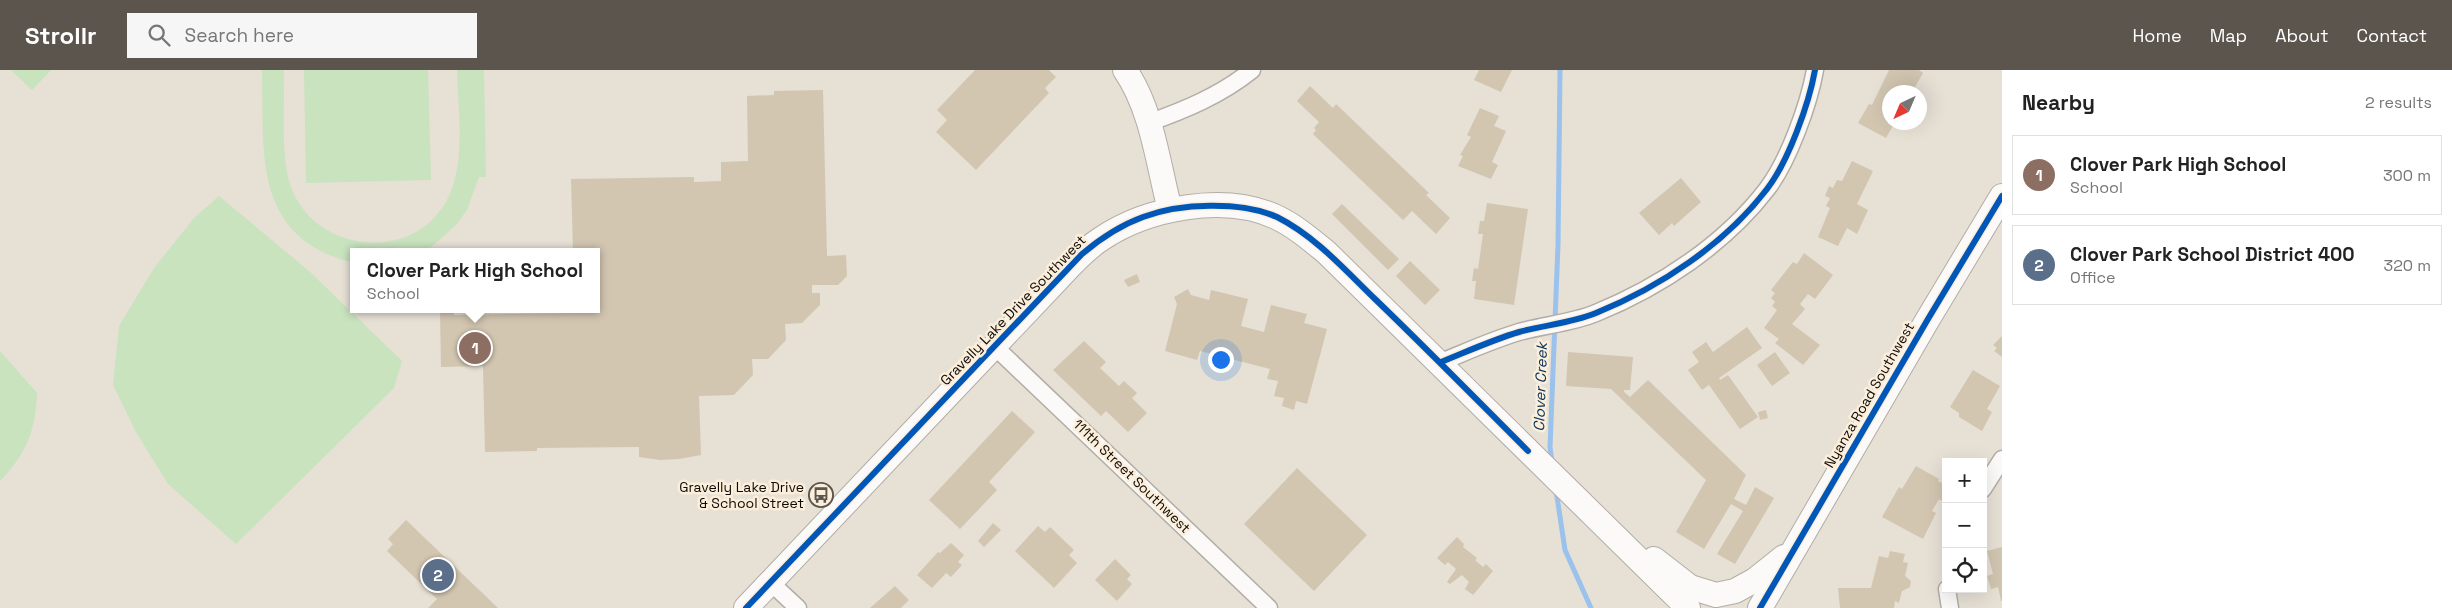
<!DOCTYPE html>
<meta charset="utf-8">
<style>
body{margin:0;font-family:"Space Grotesk",sans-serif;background:#f6f6f6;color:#222}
.controls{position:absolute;right:15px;bottom:15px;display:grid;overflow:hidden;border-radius:0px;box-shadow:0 5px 20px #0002}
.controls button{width:45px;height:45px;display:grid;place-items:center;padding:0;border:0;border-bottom:1px solid #e0e0e0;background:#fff;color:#222;font:25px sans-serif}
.compass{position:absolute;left:1882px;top:15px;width:45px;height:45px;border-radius:50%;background:#fff;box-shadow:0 5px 20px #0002;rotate:224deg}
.you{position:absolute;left:1220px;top:289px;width:18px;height:18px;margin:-12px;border:4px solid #fff;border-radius:50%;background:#1a73e8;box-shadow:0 0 0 8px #1a73e833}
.badge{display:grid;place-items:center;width:32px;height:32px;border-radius:50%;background:#5b554e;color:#fff;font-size:16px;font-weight:700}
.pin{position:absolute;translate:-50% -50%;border:2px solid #fff;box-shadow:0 1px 5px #0006}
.popup{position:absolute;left:350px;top:178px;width:250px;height:65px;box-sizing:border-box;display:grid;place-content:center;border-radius:0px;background:#fff;filter:drop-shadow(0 1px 4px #0005);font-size:16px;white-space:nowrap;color:#767676}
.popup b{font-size:19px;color:#222}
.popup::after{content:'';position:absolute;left:50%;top:100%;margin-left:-10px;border:10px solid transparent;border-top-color:#fff}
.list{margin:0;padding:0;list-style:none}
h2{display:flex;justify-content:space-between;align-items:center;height:65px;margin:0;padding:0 20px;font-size:21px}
h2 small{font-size:16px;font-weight:400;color:#767676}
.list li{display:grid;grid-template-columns:32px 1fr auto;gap:15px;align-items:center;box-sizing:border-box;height:80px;margin:0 10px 10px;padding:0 10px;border:1px solid #e0e0e0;border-radius:0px}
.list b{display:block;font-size:19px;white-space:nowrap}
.list p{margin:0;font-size:16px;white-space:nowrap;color:#767676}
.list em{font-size:16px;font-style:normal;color:#767676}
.icon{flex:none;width:28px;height:28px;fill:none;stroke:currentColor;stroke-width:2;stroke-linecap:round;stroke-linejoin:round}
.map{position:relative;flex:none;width:2002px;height:538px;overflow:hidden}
header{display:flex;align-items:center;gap:30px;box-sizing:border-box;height:70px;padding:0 25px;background:#5b554e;color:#fff}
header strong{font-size:24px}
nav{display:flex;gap:28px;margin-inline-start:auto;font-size:18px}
.search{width:350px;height:45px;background:#f6f6f6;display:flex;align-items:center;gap:12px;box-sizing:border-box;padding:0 18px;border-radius:0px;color:#767676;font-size:19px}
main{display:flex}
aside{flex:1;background:#fff}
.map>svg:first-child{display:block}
</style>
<header>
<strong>Strollr</strong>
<div class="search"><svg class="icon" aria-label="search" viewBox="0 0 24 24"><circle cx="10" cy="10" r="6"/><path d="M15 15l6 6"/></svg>Search here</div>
<nav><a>Home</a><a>Map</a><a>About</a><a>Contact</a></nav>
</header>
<main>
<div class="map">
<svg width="2002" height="538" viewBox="0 0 2002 538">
<rect width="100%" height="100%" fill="#e7e0d5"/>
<g fill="#c8e3be">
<path d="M 11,0 L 51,0 L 32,20 Z"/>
<path d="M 262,0 L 284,0 C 285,33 280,87 291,117 C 316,185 416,193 448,128 C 466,92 458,39 457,0 L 484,0 L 486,107 L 479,107 L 467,140 L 456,155 L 428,180 L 424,182 L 354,182 L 354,193 C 252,168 264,84 262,0 Z"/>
<path d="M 304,0 L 428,0 L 431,110 L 306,113 Z"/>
<path d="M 219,126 L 309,201 L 402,291 L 394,318 L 236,474 L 168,414 L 137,364 L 113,315 L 119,256 L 154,198 L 194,148 Z"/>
<path d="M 0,281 L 37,323 C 36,360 26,384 0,411 Z"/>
</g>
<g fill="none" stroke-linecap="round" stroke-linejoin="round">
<g stroke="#9ac2ec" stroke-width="5">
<path d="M 1552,392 L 1550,377 L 1558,175 L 1560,0"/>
<path d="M 1556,420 L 1565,480 L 1591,538"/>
</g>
</g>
<g fill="#d2c6b1">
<path d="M 975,0 L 1049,0 L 1056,7 L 1045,18 L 1049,23 L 976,100 L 936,62 L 947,50 L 937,40 Z"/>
<path d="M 1479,0 L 1512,0 L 1501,22 L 1474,10 Z"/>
<path d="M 1889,0 L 1919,0 L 1923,3 L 1912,22 L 1890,22 L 1890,52 L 1895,52 L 1886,68 L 1858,53 L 1869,34 L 1872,35 Z"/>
<path d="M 1310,16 L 1333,38 L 1336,34 L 1429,123 L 1426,125 L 1450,148 L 1436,164 L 1412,141 L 1403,150 L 1313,64 L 1316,60 L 1314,58 L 1319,52 L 1297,31 Z"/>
<path d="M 823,20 L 827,186 L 846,185 L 847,206 L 838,215 L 812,215 L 812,223 L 820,223 L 820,235 L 802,253 L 785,254 L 786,270 L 768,289 L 752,289 L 753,305 L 734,325 L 699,326 L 701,385 L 679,389 L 660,390 L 639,387 L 639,377 L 537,378 L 537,381 L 485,382 L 483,296 L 441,297 L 440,240 L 454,240 L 454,245 L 574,243 L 574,239 L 596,239 L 596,182 L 573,182 L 571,109 L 694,107 L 694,112 L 721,111 L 721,92 L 748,91 L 747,26 L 774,25 L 774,21 Z"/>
<path d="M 1480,38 L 1499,46 L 1494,56 L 1506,61 L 1492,92 L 1498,95 L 1491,109 L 1458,96 L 1463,86 L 1460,85 L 1471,67 L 1467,65 Z"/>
<path d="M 1852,91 L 1873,101 L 1857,134 L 1868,140 L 1857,164 L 1847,158 L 1838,176 L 1818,167 L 1830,138 L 1826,136 L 1830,128 L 1825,126 L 1829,116 L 1833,118 L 1837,110 L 1842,111 Z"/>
<path d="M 1681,108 L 1701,132 L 1674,156 L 1672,153 L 1659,165 L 1639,143 Z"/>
<path d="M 1487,133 L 1528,139 L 1514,235 L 1474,229 L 1476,211 L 1472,211 L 1474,198 L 1478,199 L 1483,164 L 1478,164 L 1480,151 L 1484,151 Z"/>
<path d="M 1342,134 L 1399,189 L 1388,200 L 1332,144 Z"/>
<path d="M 1804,183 L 1833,205 L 1815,229 L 1808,224 L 1800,234 L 1805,239 L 1792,254 L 1820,275 L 1803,295 L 1775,273 L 1779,269 L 1764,258 L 1777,240 L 1772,236 L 1775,232 L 1771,228 L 1775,223 L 1771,220 L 1793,192 L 1797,194 Z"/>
<path d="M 1410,191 L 1440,220 L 1425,235 L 1396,206 Z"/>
<path d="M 1137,204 L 1140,212 L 1128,217 L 1124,210 Z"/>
<path d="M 1188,219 L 1191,225 L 1209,230 L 1211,220 L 1248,229 L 1241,256 L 1264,262 L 1271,235 L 1307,244 L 1304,253 L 1327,259 L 1307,334 L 1296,331 L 1294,340 L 1282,336 L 1284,328 L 1274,326 L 1278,311 L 1267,309 L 1270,299 L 1200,281 L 1197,290 L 1165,281 L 1177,234 L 1174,227 Z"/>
<path d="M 1747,257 L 1762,278 L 1719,308 L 1720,310 L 1728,305 L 1758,347 L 1740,359 L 1709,315 L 1702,320 L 1688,300 L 1699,292 L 1692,282 L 1706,272 L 1713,282 Z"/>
<path d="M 2002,266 L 2002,287 L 1994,281 L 1997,278 L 1993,275 Z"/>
<path d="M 1084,271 L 1106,292 L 1100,298 L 1119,316 L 1124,311 L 1137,323 L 1132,328 L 1147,343 L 1128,362 L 1106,341 L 1101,346 L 1053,300 Z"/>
<path d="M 1568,282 L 1633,287 L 1630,320 L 1624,320 L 1624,322 L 1630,327 L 1648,310 L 1746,405 L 1734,429 L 1746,435 L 1755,417 L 1774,428 L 1735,494 L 1717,484 L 1743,441 L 1731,434 L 1704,479 L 1676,462 L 1706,410 L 1611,319 L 1566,316 Z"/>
<path d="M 1775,282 L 1790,303 L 1772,316 L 1757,295 Z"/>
<path d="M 1973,300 L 2000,316 L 1987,339 L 1992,342 L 1982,361 L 1959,347 L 1959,343 L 1950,337 Z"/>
<path d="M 1766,340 L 1768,348 L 1760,350 L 1758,342 Z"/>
<path d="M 1012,341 L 1035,362 L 989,412 L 997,420 L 960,459 L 929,430 Z"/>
<path d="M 1916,396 L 1939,409 L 1938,411 L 1946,415 L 1946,424 L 1942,431 L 1939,429 L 1932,441 L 1936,443 L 1923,469 L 1882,447 L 1899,417 L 1902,419 Z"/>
<path d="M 1297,398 L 1367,465 L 1314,521 L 1244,454 Z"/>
<path d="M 406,450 L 498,538 L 428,538 L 437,529 L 387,481 L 393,474 L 388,469 Z"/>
<path d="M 993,453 L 1001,460 L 984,477 L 978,471 Z"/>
<path d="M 1038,456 L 1045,462 L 1050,457 L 1074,480 L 1069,485 L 1077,493 L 1054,518 L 1015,481 Z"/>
<path d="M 1457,467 L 1464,474 L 1463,477 L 1477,488 L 1475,490 L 1483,497 L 1486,494 L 1493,501 L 1473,525 L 1465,519 L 1469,512 L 1462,505 L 1450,514 L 1447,512 L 1456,499 L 1448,492 L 1445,495 L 1437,488 Z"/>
<path d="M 951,473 L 964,485 L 958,492 L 962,495 L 951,507 L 946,503 L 932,518 L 917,505 L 938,482 L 940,483 Z"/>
<path d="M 2002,477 L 2002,531 L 2001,531 L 1998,517 L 1991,519 L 1987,506 L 1993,504 L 1987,481 Z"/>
<path d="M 1890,481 L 1905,484 L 1903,492 L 1908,493 L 1905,506 L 1911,511 L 1910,517 L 1902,521 L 1899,533 L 1895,531 L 1894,538 L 1840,538 L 1838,518 L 1871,518 L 1879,486 L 1888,488 Z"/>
<path d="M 1115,489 L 1131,505 L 1127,509 L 1132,514 L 1117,531 L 1095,510 Z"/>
<path d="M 895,516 L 909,530 L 901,538 L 870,538 Z"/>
</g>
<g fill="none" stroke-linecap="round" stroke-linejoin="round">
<defs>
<g id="street">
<path d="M 1148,53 C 1185,40 1221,25 1252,0"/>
<path d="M 994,276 L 1269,538"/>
<path d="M 1441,292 C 1466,282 1492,270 1519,262 C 1544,255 1572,253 1596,243 C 1660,217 1725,174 1767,119 C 1788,92 1809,34 1815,0"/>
<path d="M 1983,419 L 2002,389"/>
<path d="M 770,512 L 798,538"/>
<path d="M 1947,519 L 1950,538"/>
</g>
<g id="secondary">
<path d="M 1125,0 C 1152,39 1158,94 1170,140"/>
<path d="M 1654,489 L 1690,517 L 1716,525 L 1735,521 L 1755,510 L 1784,487"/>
<path d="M 746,538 L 1056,211 C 1070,196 1084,180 1101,169 C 1147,138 1224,123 1276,147 C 1295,156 1310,169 1326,182 L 1688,538"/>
<path d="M 1760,538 L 1928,249 L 2002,126"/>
</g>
</defs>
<use href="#street" stroke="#b2ada5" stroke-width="19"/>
<use href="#secondary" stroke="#b2ada5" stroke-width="26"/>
<use href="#street" stroke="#fbfaf9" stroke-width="16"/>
<use href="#secondary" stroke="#fbfaf9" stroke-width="24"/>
<defs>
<g id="cycleway">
<path d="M 1441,292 C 1466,282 1492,270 1519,262 C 1544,255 1572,253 1596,243 C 1660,217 1725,174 1767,119 C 1788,92 1809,34 1815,0"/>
<path d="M 746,538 L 1082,184 C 1101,168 1121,155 1143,147 C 1180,133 1241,131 1277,147 C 1315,166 1345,200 1375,229 C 1427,279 1477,330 1528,381"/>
<path d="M 1760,538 L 1928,249 L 2002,126"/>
</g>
</defs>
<use href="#cycleway" stroke="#fbeedb" stroke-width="9"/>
<use href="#cycleway" stroke="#0057b8" stroke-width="6"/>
</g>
<defs>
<symbol id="bus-ring" viewBox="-11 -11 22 22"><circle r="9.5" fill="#fbeedb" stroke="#5b554e" stroke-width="1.5"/><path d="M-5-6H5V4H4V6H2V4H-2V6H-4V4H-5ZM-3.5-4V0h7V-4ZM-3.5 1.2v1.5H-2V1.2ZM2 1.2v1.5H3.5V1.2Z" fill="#5b554e"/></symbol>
</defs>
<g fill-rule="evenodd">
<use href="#bus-ring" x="807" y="411" width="28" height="28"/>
</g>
<g text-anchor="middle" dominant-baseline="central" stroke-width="5" stroke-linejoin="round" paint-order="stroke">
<g font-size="14" fill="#0f0a05" stroke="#fbeedb">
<text transform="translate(1013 240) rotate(-46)">Gravelly Lake Drive Southwest</text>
<text transform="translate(1869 325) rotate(-60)">Nyanza Road Southwest</text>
<text transform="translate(1132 406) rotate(44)">111th Street Southwest</text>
</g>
<g font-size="14" fill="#0f0a05" stroke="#fbeedb" text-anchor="end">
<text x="804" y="417">Gravelly Lake Drive<tspan x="804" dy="16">&amp; School Street</tspan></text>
</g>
<g font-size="15" font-style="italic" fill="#043159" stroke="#fbeedb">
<text transform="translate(1540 317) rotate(-88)">Clover Creek</text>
</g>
</g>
</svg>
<div class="controls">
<button>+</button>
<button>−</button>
<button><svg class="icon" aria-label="locate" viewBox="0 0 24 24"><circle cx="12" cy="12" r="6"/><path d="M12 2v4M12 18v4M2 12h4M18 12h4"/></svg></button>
</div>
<svg class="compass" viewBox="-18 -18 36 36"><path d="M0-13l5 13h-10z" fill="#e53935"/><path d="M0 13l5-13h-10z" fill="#767676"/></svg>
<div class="you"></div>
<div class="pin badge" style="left:475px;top:278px;background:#8d6e63">1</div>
<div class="popup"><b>Clover Park High School</b>School</div>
<div class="pin badge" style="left:438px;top:505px;background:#5c6f8a">2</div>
</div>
<aside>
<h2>Nearby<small>2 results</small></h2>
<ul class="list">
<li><span class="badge" style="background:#8d6e63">1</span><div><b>Clover Park High School</b><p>School</p></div><em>300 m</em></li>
<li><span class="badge" style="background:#5c6f8a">2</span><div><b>Clover Park School District 400</b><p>Office</p></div><em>320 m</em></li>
</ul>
</aside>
</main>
